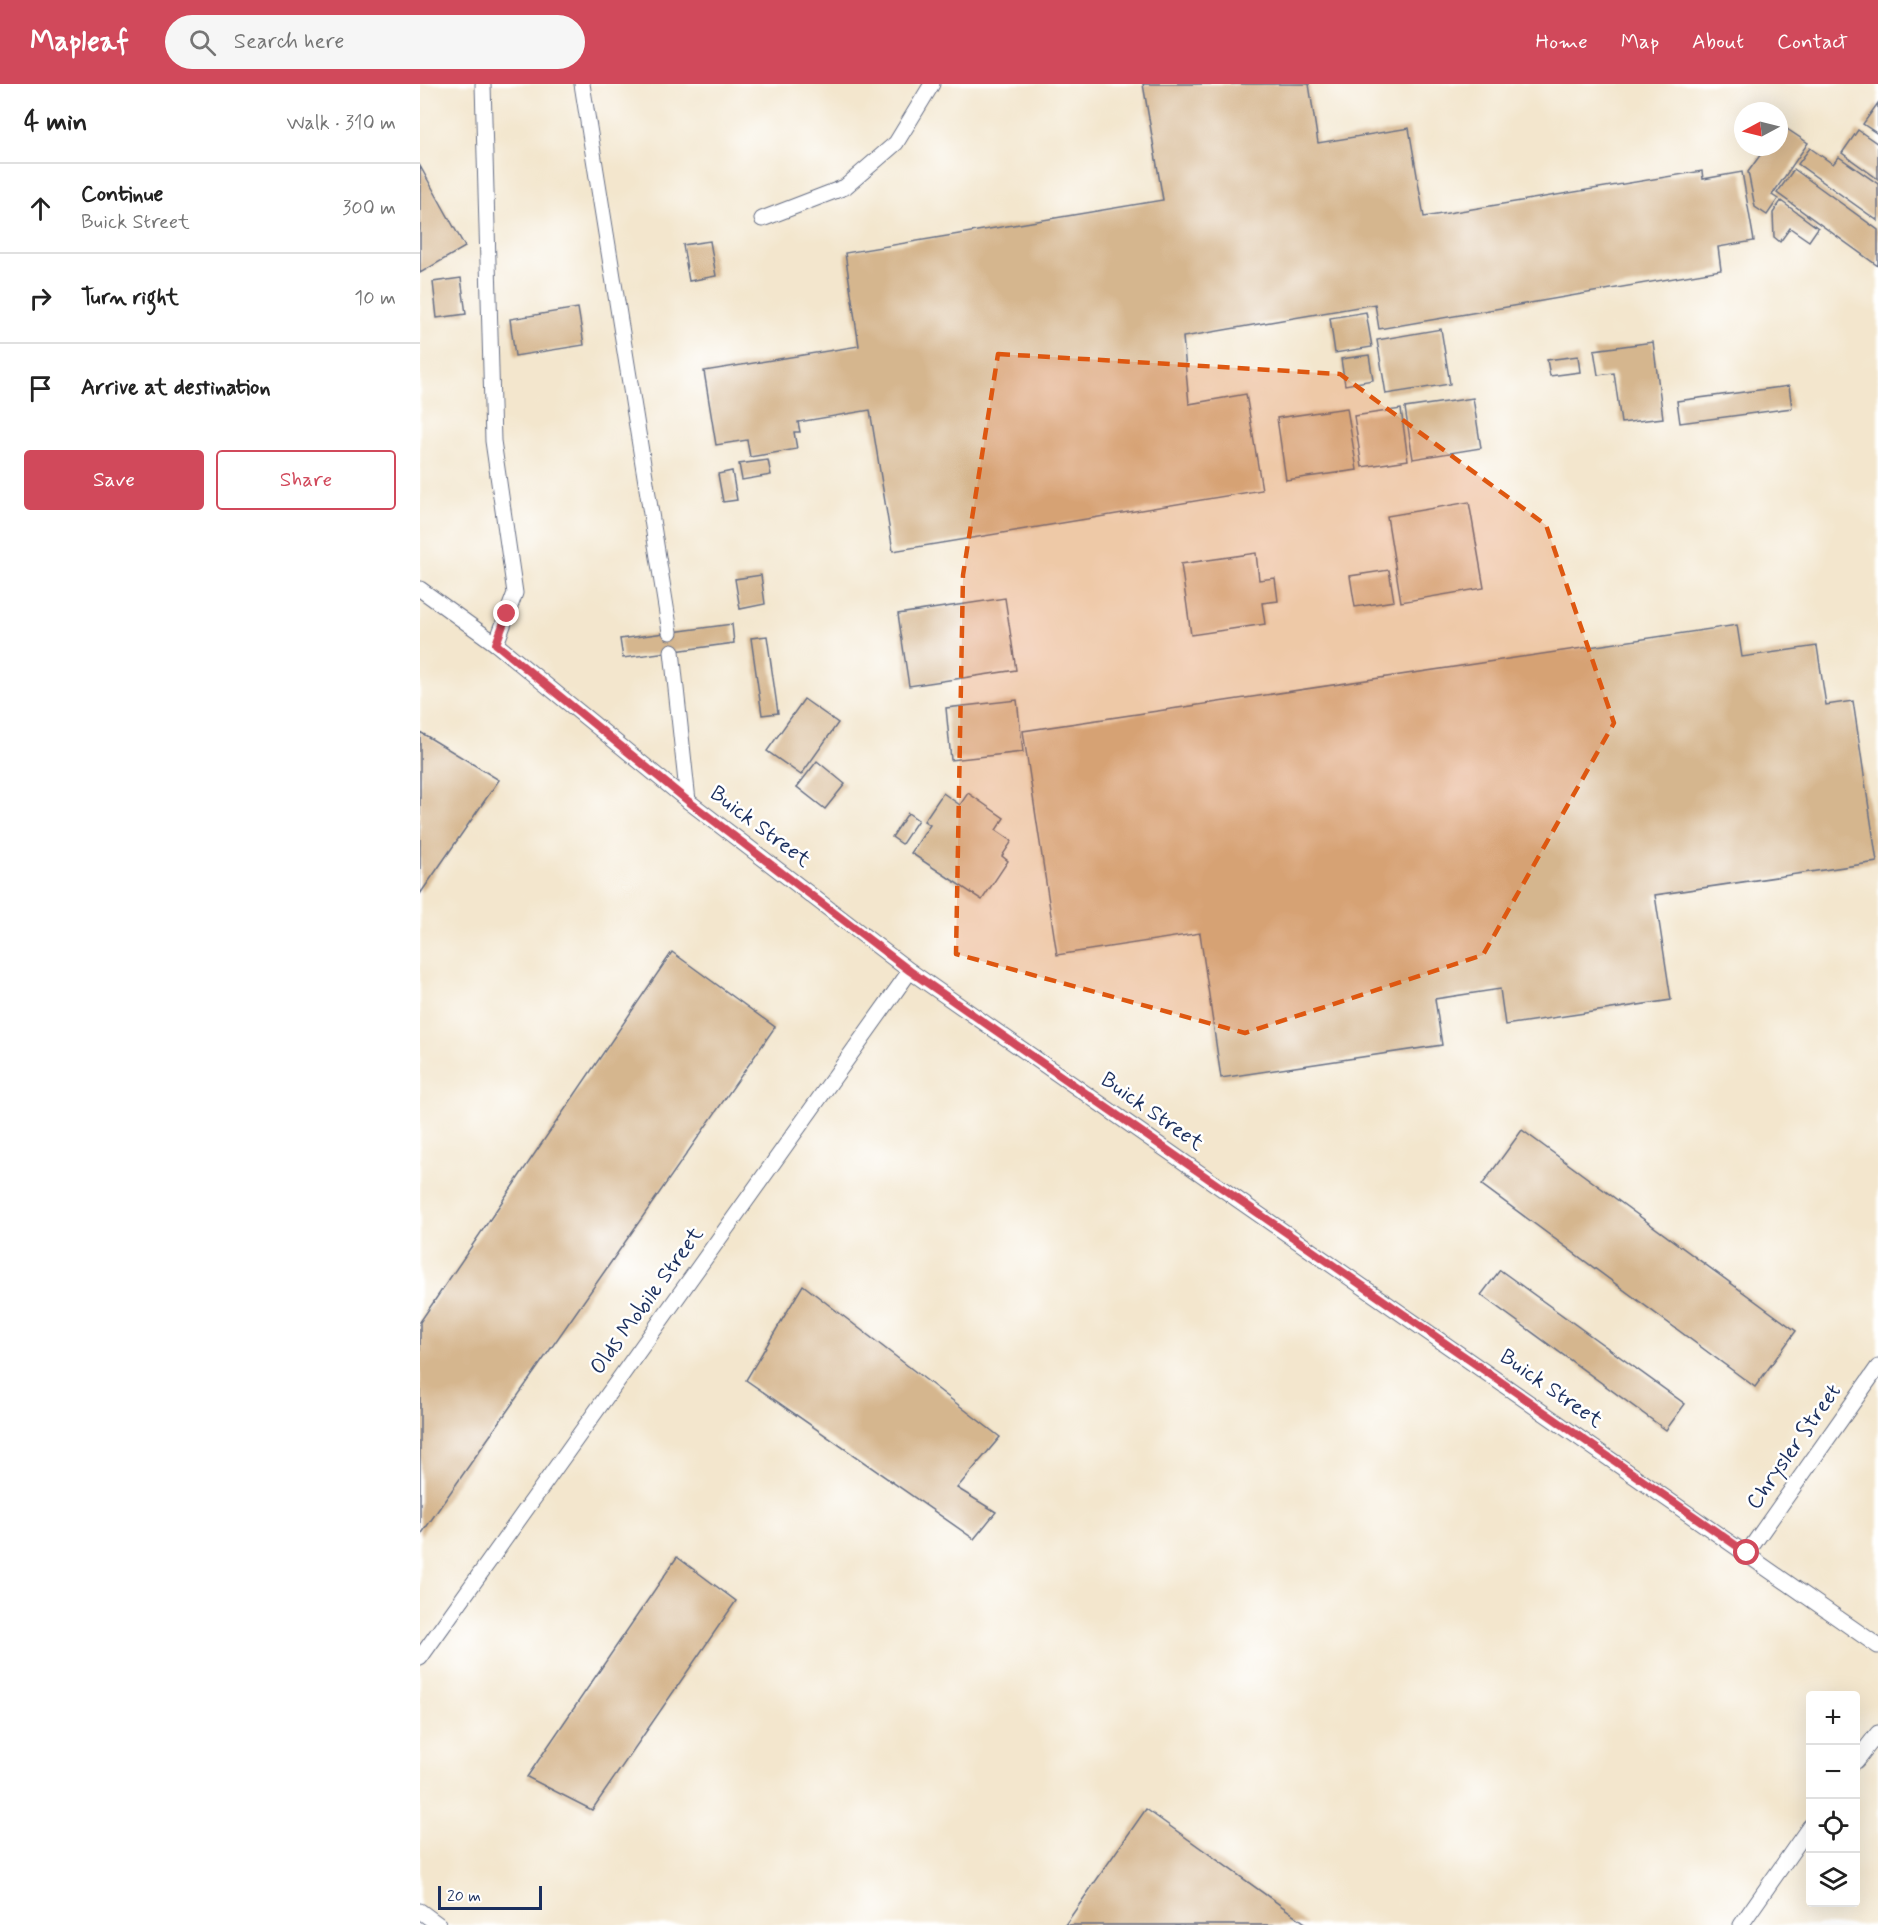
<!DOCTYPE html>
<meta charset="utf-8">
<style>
body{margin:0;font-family:Mynerve,sans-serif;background:#f6f6f6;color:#222}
.controls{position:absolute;right:18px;bottom:18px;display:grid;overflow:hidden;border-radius:6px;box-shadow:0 6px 24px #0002}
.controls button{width:54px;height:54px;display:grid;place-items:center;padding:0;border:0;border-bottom:2px solid #e0e0e0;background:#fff;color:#222;font:30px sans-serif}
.compass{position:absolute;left:1314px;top:18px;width:54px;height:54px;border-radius:50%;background:#fff;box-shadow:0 6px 24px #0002;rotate:263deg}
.scale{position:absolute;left:18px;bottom:15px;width:104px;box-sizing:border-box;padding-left:6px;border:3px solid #1b2f5e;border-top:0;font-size:16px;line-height:21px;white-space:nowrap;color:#1b2f5e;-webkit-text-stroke:4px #fff;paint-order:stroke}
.stop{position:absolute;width:18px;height:18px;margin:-14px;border:4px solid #d1495b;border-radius:50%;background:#fff}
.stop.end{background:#d1495b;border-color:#fff;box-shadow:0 2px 6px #0008}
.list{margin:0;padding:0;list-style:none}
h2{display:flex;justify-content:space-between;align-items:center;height:78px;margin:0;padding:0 24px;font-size:26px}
h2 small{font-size:20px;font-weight:400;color:#767676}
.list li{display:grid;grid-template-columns:39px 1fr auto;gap:18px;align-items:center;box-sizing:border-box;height:90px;padding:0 24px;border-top:2px solid #e0e0e0}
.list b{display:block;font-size:22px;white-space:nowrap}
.list p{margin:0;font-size:20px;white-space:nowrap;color:#767676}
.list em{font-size:20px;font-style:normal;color:#767676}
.actions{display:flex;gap:12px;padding:18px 24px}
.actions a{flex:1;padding:14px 0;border:2px solid #d1495b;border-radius:6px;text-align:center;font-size:21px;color:#d1495b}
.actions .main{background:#d1495b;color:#fff}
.icon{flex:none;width:33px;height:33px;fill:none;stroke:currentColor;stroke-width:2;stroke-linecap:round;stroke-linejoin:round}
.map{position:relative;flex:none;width:1458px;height:1841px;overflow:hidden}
header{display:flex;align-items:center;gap:36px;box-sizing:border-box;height:84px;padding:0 30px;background:#d1495b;color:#fff}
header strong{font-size:28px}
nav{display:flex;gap:33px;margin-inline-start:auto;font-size:21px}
.search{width:420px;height:54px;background:#f6f6f6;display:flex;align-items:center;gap:15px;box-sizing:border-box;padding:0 21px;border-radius:33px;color:#767676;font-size:22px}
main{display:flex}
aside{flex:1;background:#fff}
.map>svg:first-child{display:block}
</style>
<header>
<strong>Mapleaf</strong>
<div class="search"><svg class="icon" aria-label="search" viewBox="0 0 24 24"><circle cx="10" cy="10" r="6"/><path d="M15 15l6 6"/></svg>Search here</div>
<nav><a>Home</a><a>Map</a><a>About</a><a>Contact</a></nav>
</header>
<main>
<aside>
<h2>4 min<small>Walk · 310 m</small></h2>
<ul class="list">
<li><svg class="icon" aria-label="ahead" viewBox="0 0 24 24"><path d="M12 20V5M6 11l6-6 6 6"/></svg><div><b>Continue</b><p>Buick Street</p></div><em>300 m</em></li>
<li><svg class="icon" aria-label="right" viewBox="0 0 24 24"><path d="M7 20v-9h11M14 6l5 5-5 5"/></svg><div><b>Turn right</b></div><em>10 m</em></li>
<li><svg class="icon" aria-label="arrive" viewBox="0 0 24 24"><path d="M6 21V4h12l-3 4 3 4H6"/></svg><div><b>Arrive at destination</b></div></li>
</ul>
<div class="actions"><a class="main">Save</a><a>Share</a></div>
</aside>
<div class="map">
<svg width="1458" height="1841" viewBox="0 0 1458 1841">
<rect width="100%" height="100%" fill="#fff"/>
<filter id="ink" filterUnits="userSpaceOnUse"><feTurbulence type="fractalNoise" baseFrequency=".0167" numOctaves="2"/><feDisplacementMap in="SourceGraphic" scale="12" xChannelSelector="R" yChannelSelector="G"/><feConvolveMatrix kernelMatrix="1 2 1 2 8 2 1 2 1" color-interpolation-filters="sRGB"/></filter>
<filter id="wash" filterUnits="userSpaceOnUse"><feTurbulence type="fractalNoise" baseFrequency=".008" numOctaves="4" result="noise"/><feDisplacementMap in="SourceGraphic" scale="24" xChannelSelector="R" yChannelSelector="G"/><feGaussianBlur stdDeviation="1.35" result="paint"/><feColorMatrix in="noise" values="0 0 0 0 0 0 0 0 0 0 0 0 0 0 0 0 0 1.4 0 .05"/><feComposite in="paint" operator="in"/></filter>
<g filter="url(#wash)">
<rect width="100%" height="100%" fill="#f3e6cd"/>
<g id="blocks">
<g fill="#d5b68e">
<path d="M 723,0 L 889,0 L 898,59 L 989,44 L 1004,133 L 1282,87 L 1283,95 L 1322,88 L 1334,157 L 1298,163 L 1301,186 L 959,245 L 955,220 L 763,253 L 769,320 L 826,310 L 842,406 L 473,467 L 450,326 L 378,338 L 380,348 L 374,348 L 377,365 L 330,373 L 327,356 L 296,361 L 284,287 L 439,262 L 425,169 L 743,116 Z"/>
<path d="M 1458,19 L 1458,50 L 1443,40 Z"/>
<path d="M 1361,41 L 1388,59 L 1352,111 L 1358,115 L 1347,131 L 1335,123 L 1328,88 L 1346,63 L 1359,63 Z"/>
<path d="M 1438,46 L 1458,60 L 1458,95 L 1422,69 Z"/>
<path d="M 1390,64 L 1413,80 L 1419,73 L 1458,100 L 1458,137 L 1378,80 Z"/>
<path d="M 0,82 L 45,163 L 0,189 Z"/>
<path d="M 1374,85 L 1458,146 L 1458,182 L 1357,109 Z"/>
<path d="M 1361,117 L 1398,144 L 1389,157 L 1370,144 L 1360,158 L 1354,153 L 1353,129 Z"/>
<path d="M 290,157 L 296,192 L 269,197 L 263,161 Z"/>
<path d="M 41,194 L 46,230 L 17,234 L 13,198 Z"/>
<path d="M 158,224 L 164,261 L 95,272 L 90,235 Z"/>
<path d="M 946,228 L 952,263 L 915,269 L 910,234 Z"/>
<path d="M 1021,245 L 1030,300 L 966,310 L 957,256 Z"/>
<path d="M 1233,258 L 1243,334 L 1201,339 L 1194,289 L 1178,291 L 1174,266 Z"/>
<path d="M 949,271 L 953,296 L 925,301 L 921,275 Z"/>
<path d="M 1158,272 L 1160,288 L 1130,292 L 1127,276 Z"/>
<path d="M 1369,302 L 1372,324 L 1260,339 L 1257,317 Z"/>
<path d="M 1053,314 L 1061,364 L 993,375 L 985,324 Z"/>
<path d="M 927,324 L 937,386 L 866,396 L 857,334 Z"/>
<path d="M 981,325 L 988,376 L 942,383 L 934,332 Z"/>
<path d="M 348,376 L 351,391 L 322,396 L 319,380 Z"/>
<path d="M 312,387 L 317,416 L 303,418 L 298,390 Z"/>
<path d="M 1049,418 L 1064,504 L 981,518 L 967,432 Z"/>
<path d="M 836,469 L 839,496 L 855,494 L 858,517 L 842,519 L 845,540 L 771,551 L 761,480 Z"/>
<path d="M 969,486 L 974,517 L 935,523 L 930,492 Z"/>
<path d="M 341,491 L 345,520 L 320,525 L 315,495 Z"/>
<path d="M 585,514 L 596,586 L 489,602 L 478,530 Z"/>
<path d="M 312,540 L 314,559 L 203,574 L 200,555 Z"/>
<path d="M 1317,541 L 1322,573 L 1397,562 L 1406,621 L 1433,617 L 1457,778 L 1235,811 L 1251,916 L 1085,941 L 1080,905 L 1015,915 L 1022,961 L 801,994 L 780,849 L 637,871 L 603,647 Z"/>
<path d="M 347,552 L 358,629 L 342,631 L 331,554 Z"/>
<path d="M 384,615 L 418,639 L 381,691 L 347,667 Z"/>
<path d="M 597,616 L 603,668 L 531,676 L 526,624 Z"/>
<path d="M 0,648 L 79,696 L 0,810 Z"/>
<path d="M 397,677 L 425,700 L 405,725 L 377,703 Z"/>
<path d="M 523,709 L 540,721 L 548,709 L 584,734 L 576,746 L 592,757 L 582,772 L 588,777 L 562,816 L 491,769 L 510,741 L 504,737 Z"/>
<path d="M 488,729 L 498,736 L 482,760 L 472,753 Z"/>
<path d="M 252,868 L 355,943 L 0,1452 L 0,1238 Z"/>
<path d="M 1102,1046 L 1376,1247 L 1335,1303 L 1062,1101 Z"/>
<path d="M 1080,1186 L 1265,1320 L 1246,1346 L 1061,1211 Z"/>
<path d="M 383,1201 L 580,1353 L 537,1404 L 576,1428 L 554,1455 L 326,1296 Z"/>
<path d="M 257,1473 L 316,1517 L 172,1726 L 107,1693 Z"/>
<path d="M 726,1725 L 888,1841 L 645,1841 Z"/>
</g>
</g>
</g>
<g filter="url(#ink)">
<use href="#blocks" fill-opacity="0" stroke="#676f85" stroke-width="1.5"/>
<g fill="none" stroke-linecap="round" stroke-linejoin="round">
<defs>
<g id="service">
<path d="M 63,0 L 73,357 L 95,509 L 76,560"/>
<path d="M 162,0 L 250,548"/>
<path d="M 342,135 L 425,103 L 476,59 L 512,0"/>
<path d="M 0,505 L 76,560 L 268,717 L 490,887 L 1458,1562"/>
<path d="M 252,567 L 268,717"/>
<path d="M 1327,1469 L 1458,1283"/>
<path d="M 0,1574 L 490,887"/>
<path d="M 1436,1677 L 1458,1649"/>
<path d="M 0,1827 L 19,1841"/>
<path d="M 1321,1841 L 1390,1742"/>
</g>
</defs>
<use href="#service" stroke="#676f85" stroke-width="17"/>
<use href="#service" stroke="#fff" stroke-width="15"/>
</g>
</g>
<g fill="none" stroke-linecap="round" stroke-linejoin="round" filter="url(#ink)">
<path stroke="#d1495b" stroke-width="8" d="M 87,530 L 76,560 L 268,717 L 490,887 L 1327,1469"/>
</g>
<path fill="#de5710" fill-opacity="0.2" stroke="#de5710" stroke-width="4.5" stroke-dasharray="12 8" stroke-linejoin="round" d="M 578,270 L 920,290 L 1126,441 L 1194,639 L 1063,871 L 825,949 L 536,870 L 543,491 Z"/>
<g text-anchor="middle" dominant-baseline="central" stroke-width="5" stroke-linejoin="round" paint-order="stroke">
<g font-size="22" fill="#1b2f5e" stroke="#fff">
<text transform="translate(340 743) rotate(37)">Buick Street</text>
<text transform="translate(732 1028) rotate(35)">Buick Street</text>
<text transform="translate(227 1217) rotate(-54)">Olds Mobile Street</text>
<text transform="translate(1131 1305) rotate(35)">Buick Street</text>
<text transform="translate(1374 1363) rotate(-55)">Chrysler Street</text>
</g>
</g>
</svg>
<div class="controls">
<button>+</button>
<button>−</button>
<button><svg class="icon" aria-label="locate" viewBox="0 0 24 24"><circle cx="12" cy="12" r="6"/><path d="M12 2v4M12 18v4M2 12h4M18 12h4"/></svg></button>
<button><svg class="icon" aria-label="layers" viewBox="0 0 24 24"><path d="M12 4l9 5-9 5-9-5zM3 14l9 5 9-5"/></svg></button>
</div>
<svg class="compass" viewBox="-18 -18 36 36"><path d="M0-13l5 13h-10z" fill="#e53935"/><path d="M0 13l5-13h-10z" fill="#767676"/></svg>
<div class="scale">20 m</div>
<div class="stop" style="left:1327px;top:1469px"></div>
<div class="stop end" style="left:87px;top:530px"></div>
</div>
</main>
